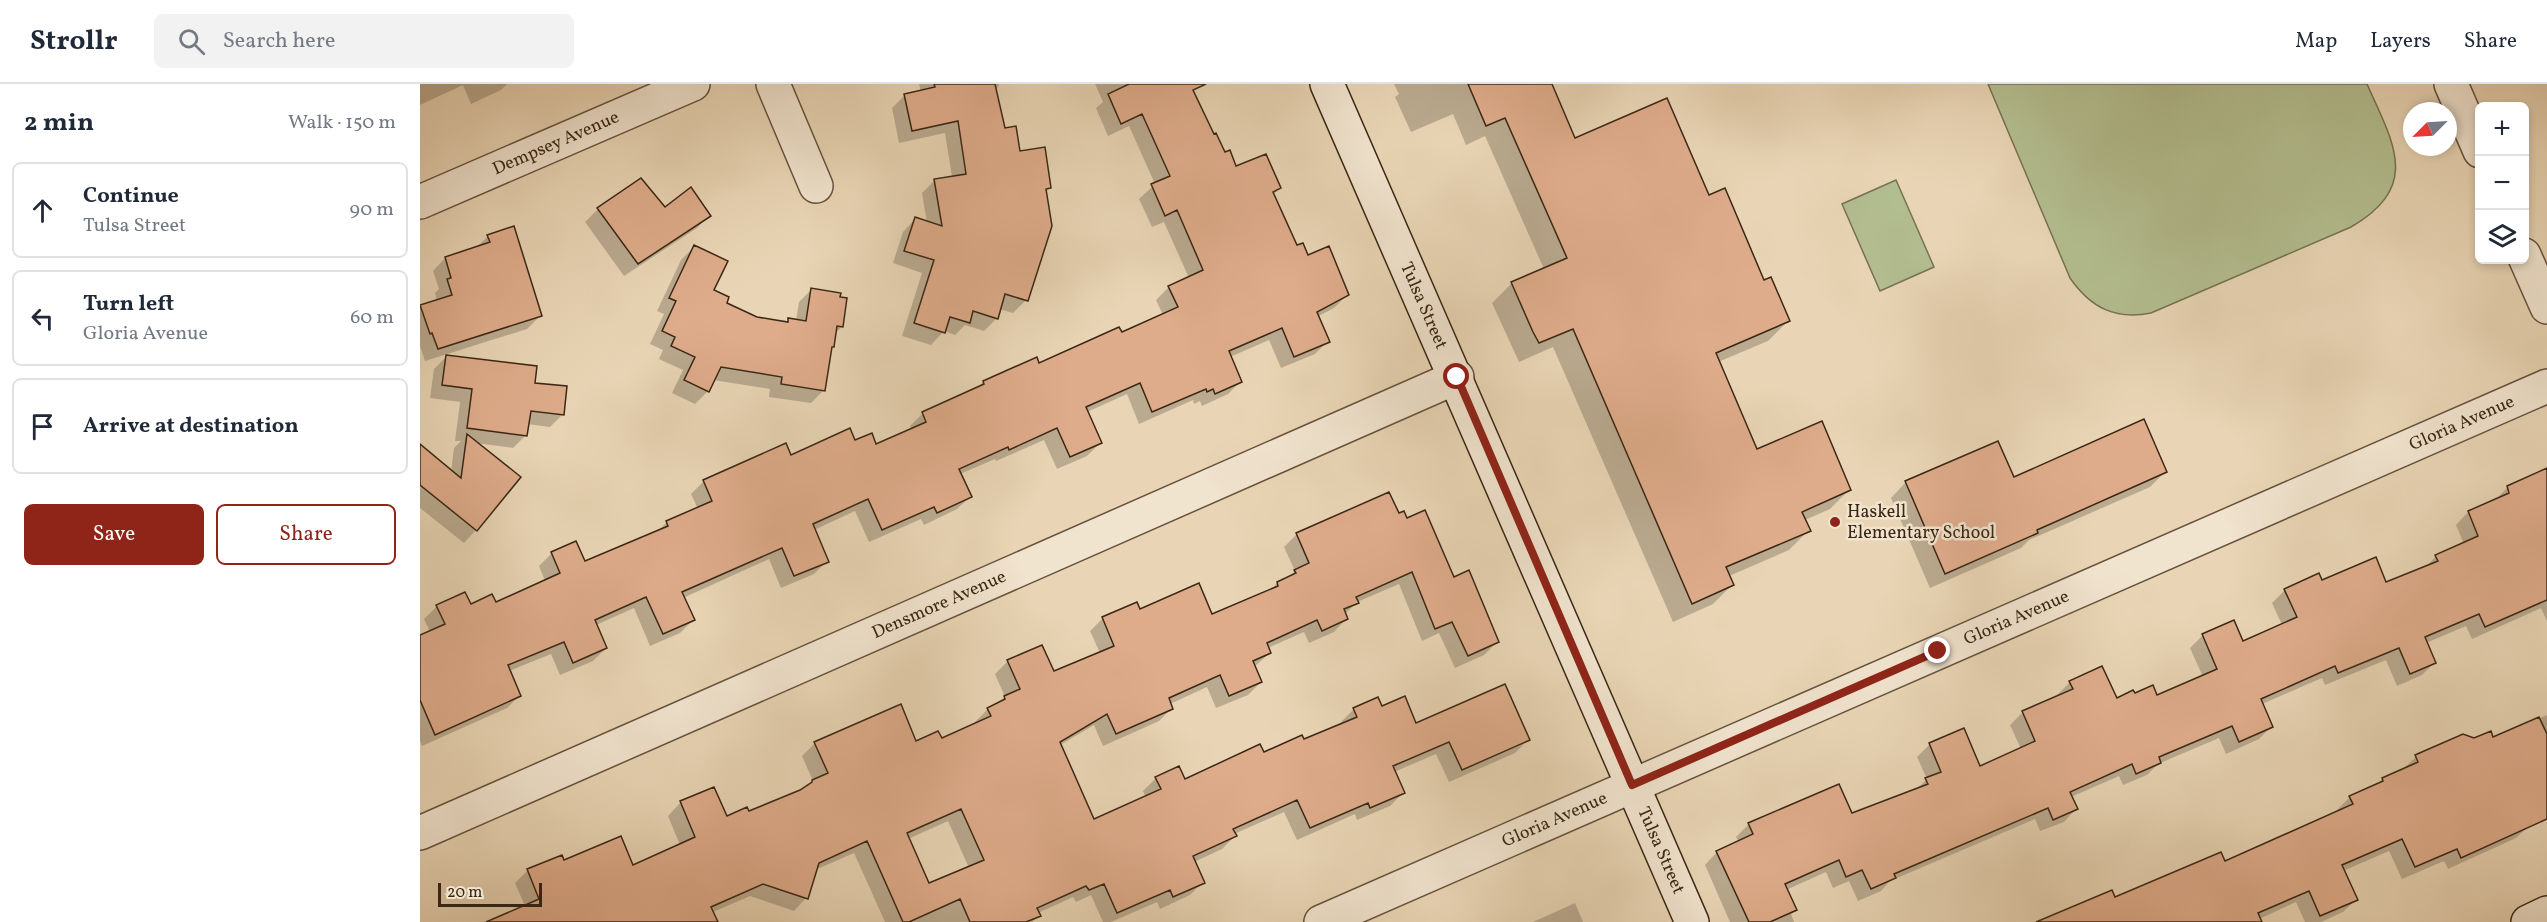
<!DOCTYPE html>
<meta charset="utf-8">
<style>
body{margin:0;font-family:Vollkorn,serif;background:#f2f2f3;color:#1f2937}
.controls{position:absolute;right:18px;top:18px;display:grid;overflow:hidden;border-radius:9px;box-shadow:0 3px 9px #0003}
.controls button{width:54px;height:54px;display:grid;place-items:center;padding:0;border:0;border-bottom:2px solid #e0e1e3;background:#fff;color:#1f2937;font:30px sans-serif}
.compass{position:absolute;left:1983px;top:18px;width:54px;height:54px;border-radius:50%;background:#fff;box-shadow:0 3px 9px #0003;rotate:246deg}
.scale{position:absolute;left:18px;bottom:15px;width:104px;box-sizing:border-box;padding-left:6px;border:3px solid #3a2714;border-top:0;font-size:16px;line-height:21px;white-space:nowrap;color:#3a2714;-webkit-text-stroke:4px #f1e4cf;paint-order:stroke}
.stop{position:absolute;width:18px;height:18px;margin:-14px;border:4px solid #8f2418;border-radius:50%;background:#fff}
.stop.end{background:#8f2418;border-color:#fff;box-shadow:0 2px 6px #0008}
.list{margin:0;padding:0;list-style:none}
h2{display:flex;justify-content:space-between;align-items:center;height:78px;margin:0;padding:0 24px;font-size:26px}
h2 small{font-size:20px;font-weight:400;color:#747a83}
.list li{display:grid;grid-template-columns:39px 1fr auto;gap:18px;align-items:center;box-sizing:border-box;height:96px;margin:0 12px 12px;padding:0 12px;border:2px solid #e0e1e3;border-radius:9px}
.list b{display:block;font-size:22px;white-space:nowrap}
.list p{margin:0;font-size:20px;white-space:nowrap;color:#747a83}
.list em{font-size:20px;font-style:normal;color:#747a83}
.actions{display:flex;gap:12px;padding:18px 24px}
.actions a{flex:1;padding:14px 0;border:2px solid #8f2418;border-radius:9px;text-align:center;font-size:21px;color:#8f2418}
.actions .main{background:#8f2418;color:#fff}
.icon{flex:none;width:33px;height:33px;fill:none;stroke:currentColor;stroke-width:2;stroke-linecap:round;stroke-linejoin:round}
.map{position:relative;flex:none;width:2127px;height:838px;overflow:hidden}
header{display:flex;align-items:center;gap:36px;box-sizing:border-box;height:84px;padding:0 30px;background:#fff;border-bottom:2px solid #e0e1e3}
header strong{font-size:28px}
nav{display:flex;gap:33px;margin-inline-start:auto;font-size:21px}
.search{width:420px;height:54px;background:#f2f2f3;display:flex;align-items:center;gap:15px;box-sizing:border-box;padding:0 21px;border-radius:9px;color:#747a83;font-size:22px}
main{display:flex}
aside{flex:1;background:#fff}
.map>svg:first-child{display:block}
</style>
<header>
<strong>Strollr</strong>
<div class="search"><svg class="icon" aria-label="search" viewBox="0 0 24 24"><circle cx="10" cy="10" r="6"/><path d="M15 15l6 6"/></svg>Search here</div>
<nav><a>Map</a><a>Layers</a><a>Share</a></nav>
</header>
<main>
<aside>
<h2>2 min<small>Walk · 150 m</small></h2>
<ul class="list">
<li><svg class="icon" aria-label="ahead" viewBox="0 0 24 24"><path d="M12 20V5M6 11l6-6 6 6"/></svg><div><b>Continue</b><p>Tulsa Street</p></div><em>90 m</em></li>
<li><svg class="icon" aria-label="left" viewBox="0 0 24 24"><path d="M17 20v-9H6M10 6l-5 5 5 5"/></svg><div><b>Turn left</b><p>Gloria Avenue</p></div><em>60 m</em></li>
<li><svg class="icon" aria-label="arrive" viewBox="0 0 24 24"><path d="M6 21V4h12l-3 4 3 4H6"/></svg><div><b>Arrive at destination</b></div></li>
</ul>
<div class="actions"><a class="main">Save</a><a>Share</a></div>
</aside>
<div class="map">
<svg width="2127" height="838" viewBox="0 0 2127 838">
<rect width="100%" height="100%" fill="#e9d5b5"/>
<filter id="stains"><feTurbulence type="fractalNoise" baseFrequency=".00333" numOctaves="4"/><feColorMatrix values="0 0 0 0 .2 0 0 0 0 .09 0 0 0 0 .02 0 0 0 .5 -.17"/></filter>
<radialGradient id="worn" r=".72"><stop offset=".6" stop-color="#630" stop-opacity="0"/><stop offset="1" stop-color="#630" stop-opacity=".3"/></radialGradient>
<g fill="#b3be90" stroke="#767252" stroke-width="1.5">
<path d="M 1568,0 L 1947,0 C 1973,59 2002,102 1931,143 L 1731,229 C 1695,236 1671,224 1650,194 Z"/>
<path d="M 1476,96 L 1514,183 L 1460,207 L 1422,120 Z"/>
</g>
<g fill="#0003" fill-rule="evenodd">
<path d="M 0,0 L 87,0 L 81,6 L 51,20 L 43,1 L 0,21 Z"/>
<path d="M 499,0 L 579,0 L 575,9 L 584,46 L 598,69 L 630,104 L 625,108 L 631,142 L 606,216 L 593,229 L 579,225 L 577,234 L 564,247 L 545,241 L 535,251 L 524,247 L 511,261 L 482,252 L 502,189 L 473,179 L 483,148 L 495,135 L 507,139 L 502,109 L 515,96 L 532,93 L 525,49 L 479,59 L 472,24 L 485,11 L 501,8 Z"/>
<path d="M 675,0 L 768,0 L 804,70 L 816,84 L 859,104 L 853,111 L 876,163 L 927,211 L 914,224 L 897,233 L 908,257 L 895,270 L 861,284 L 849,256 L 810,273 L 821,297 L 808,310 L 782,322 L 780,317 L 774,320 L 773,316 L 719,340 L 707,310 L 667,328 L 680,359 L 667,372 L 637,385 L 624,356 L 576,377 L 575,375 L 540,390 L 550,413 L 537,425 L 504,441 L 501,435 L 449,458 L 435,427 L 394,446 L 407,477 L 394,490 L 361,504 L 349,475 L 263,514 L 273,536 L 260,549 L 230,562 L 214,524 L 176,541 L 186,564 L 173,577 L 140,591 L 131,570 L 89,587 L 99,612 L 87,624 L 2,662 L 0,657 L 0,553 L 10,548 L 4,535 L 17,522 L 75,520 L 125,497 L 119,482 L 132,469 L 164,479 L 236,449 L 246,439 L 278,425 L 271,410 L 284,397 L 370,372 L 435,358 L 456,362 L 492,346 L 490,342 L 503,329 L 556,306 L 563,298 L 618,281 L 701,250 L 743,231 L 736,216 L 749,203 L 769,194 L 744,138 L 732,143 L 719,115 L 735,100 L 709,42 L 688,52 L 676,24 L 683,18 Z"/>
<path d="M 974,0 L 1131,0 L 1155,56 L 1289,113 L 1368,237 L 1348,257 L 1298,278 L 1336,367 L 1429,406 L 1410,425 L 1385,436 L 1389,446 L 1369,466 L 1309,492 L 1312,501 L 1293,520 L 1253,538 L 1133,263 L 1099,278 L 1072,219 L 1092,199 L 1124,185 L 1065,52 L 1046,61 L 1033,30 L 991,48 L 975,13 L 979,10 Z"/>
<path d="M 220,96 L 245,125 L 289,131 L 277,144 L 204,192 L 165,138 L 178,125 Z"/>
<path d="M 68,152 L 120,232 L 107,245 L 5,277 L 0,262 L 0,223 L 17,217 L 15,209 L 19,205 L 13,187 L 25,174 L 56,164 Z"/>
<path d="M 274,163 L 292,207 L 305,220 L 336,235 L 365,239 L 369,236 L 376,237 L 379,218 L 391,206 L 419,214 L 422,243 L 414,250 L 410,265 L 404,306 L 391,319 L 349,313 L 350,305 L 293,296 L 288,307 L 275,320 L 252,309 L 263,286 L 239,275 L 243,266 L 230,260 L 244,230 L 237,227 L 261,176 Z"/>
<path d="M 27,272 L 114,300 L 143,330 L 130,343 L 107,340 L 106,351 L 93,364 L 56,359 L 56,446 L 44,459 L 0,424 L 0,377 L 31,388 L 34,364 L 41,357 L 35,357 L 40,318 L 10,314 L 14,285 Z"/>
<path d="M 2127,386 L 2127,537 L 2121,524 L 2052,555 L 2046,542 L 2006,559 L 2015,578 L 2002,591 L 1977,602 L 1966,576 L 1905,601 L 1902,594 L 1842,620 L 1851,643 L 1839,655 L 1806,670 L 1799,654 L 1738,680 L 1727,691 L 1703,701 L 1699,692 L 1651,713 L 1656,725 L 1644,738 L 1620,747 L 1615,735 L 1470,797 L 1461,807 L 1438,817 L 1429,797 L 1413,804 L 1406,788 L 1366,806 L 1375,826 L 1371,830 L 1374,838 L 1310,838 L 1285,781 L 1297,768 L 1319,758 L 1316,753 L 1329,740 L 1431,731 L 1496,706 L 1507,695 L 1497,673 L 1510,660 L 1559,684 L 1601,665 L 1590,641 L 1603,628 L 1638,613 L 1637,611 L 1650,598 L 1696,616 L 1714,611 L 1736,613 L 1783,593 L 1770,564 L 1783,551 L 1822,559 L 1862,541 L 1852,519 L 1865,506 L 1902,498 L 1965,500 L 2004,485 L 2016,472 L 2044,460 L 2036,441 L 2048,428 L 2074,417 L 2087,404 Z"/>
<path d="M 1745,388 L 1730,403 L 1609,456 L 1601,464 L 1510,504 L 1471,414 L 1486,398 Z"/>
<path d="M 978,431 L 1033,495 L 1077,558 L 1064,571 L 1035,584 L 1019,549 L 1002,557 L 979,500 L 937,518 L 924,531 L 926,535 L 914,548 L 889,559 L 884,548 L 848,564 L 850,569 L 834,583 L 841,598 L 828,611 L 796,624 L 787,603 L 750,620 L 752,624 L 739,637 L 683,662 L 674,641 L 640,661 L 673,737 L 726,714 L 723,707 L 736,694 L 764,697 L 883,657 L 922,641 L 921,638 L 934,625 L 962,624 L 995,641 L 1108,656 L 1095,669 L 1029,698 L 1016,670 L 974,688 L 983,709 L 970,722 L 937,736 L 935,730 L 877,756 L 864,728 L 814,750 L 815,752 L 802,765 L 774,778 L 783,798 L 770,811 L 740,825 L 737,818 L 691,838 L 683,838 L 671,811 L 656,818 L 653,813 L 618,829 L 619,832 L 612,838 L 465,838 L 434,769 L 395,786 L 386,814 L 374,827 L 330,812 L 270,838 L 83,838 L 105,822 L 95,799 L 108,786 L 143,778 L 212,783 L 260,761 L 248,732 L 260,719 L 293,705 L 306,734 L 328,728 L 381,707 L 393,697 L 382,672 L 395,659 L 496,659 L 521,656 L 556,640 L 555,638 L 568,625 L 577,621 L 585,613 L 575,590 L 588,577 L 633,589 L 680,569 L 670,547 L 683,534 L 720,527 L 791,532 L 849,508 L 857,499 L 868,494 L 875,487 L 864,463 L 877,450 ZM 528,737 L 549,784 L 508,801 L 488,755 Z"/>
<path d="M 2127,631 L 2127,731 L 2109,742 L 2096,754 L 2028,785 L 2024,777 L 1982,795 L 1969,767 L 1923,787 L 1936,816 L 1923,828 L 1901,838 L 1885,838 L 1876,818 L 1839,835 L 1840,838 L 1617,838 L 1804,779 L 1919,729 L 1917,726 L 1930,713 L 1955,702 L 1963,695 L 1983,685 L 1996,673 L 2054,656 L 2072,655 Z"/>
<path d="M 1155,819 L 1163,838 L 1113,838 Z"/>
</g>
<g fill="#dfac8b" stroke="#3a2714" stroke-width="1.5" fill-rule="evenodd">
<path d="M 514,0 L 575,0 L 585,44 L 596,42 L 600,67 L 625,63 L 631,104 L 626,105 L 632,142 L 608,217 L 585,210 L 578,235 L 553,227 L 550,239 L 530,233 L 525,249 L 494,239 L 514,176 L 484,167 L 495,133 L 522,142 L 514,95 L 546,90 L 538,37 L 492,47 L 484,10 L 515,3 Z"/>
<path d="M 709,0 L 786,0 L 773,6 L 794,50 L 796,49 L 805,68 L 810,66 L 816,82 L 846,70 L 861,104 L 853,108 L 877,161 L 883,159 L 888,171 L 909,162 L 929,211 L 897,228 L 910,258 L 874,273 L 862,244 L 809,267 L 822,298 L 795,310 L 793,305 L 787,308 L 786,305 L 732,328 L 720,299 L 666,323 L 682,359 L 650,373 L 637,344 L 589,366 L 588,363 L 539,385 L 552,413 L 517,429 L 514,423 L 462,446 L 448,415 L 393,440 L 409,478 L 374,492 L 362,464 L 262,508 L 275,536 L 243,550 L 226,513 L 175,536 L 187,564 L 153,579 L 144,558 L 88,581 L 101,612 L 15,651 L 0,616 L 0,551 L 25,540 L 16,521 L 45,508 L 51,520 L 72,510 L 76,518 L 140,489 L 131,468 L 156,457 L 165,477 L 248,442 L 246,437 L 292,417 L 283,396 L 366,359 L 371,371 L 430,344 L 435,356 L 452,349 L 456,360 L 506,338 L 502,328 L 564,300 L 563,297 L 617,273 L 619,279 L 699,243 L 702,248 L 758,223 L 748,202 L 783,186 L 757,126 L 745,132 L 731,100 L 750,92 L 722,30 L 701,40 L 688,10 Z"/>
<path d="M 1048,0 L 1132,0 L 1155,54 L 1247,14 L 1289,111 L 1305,104 L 1344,196 L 1351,193 L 1370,237 L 1296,269 L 1337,365 L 1402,337 L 1431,406 L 1382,428 L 1391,447 L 1306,483 L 1314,501 L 1272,520 L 1153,245 L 1119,259 L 1113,248 L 1091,198 L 1147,174 L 1085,34 L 1066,42 Z"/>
<path d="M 221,94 L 245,123 L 271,103 L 291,132 L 218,180 L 177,124 Z"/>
<path d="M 94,142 L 122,232 L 18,265 L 12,249 L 10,250 L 0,221 L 32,211 L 27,195 L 31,194 L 25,173 L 70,158 L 67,151 Z"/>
<path d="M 274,161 L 308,177 L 294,206 L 309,213 L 307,219 L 337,233 L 368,238 L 368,234 L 386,237 L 391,204 L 421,209 L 420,213 L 427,214 L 423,243 L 417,242 L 414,263 L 412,263 L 405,307 L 361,300 L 362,293 L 301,283 L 289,308 L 264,296 L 275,273 L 251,262 L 255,253 L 242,247 L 256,217 L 249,214 Z"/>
<path d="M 26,271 L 117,282 L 115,299 L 147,302 L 144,331 L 111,327 L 107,352 L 47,344 L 52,305 L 22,301 Z"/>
<path d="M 1724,335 L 1747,388 L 1617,446 L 1618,449 L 1525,490 L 1485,397 L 1578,357 L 1594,393 Z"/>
<path d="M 47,350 L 101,393 L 57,447 L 0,401 L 0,360 L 41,394 Z"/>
<path d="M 2127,384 L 2127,516 L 2065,543 L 2059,530 L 2005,553 L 2016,579 L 1990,590 L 1979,564 L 1918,589 L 1915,582 L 1841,615 L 1853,643 L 1819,658 L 1812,642 L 1739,673 L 1741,679 L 1716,690 L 1712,680 L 1650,708 L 1658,725 L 1633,736 L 1628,724 L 1474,790 L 1476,794 L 1451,805 L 1442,786 L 1426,793 L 1419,776 L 1365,800 L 1377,826 L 1350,838 L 1329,838 L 1296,767 L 1333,750 L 1328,739 L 1419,700 L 1432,729 L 1508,700 L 1505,694 L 1521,688 L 1509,659 L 1544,644 L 1560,682 L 1615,657 L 1602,627 L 1653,605 L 1649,597 L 1682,582 L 1697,614 L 1713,606 L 1715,609 L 1733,601 L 1737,611 L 1797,585 L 1782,550 L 1814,536 L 1823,557 L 1877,533 L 1864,505 L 1899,489 L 1902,496 L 1956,473 L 1966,498 L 2018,477 L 2015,471 L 2058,452 L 2048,427 L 2089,409 L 2087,402 Z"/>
<path d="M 969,408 L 979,429 L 984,427 L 987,434 L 1005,426 L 1034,493 L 1049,486 L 1079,558 L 1048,572 L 1032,538 L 1015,545 L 992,488 L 936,513 L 939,519 L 924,525 L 928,535 L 902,547 L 897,536 L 847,559 L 851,569 L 833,577 L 842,598 L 809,612 L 800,591 L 749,614 L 753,625 L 696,650 L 687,630 L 640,658 L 674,735 L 741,705 L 735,693 L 759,682 L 765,695 L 840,660 L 844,668 L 882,651 L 884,655 L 937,633 L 933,624 L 958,613 L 962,622 L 985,612 L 996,639 L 1085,600 L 1110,656 L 1042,686 L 1029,658 L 973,682 L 985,709 L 950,724 L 948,719 L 890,744 L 877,716 L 813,745 L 817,752 L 773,772 L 785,799 L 753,813 L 750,806 L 697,829 L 684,800 L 669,806 L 666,802 L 617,824 L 621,832 L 606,838 L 550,838 L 540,815 L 489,838 L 483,838 L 447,757 L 399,779 L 388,815 L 343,800 L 291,823 L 298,838 L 66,838 L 119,815 L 107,785 L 142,771 L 144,776 L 201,752 L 213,781 L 275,753 L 260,717 L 294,703 L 307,732 L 327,723 L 329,727 L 380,706 L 392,698 L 392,696 L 408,689 L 394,658 L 481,620 L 496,657 L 518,647 L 522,654 L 571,632 L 567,624 L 585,615 L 584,612 L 600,605 L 587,576 L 622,561 L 634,587 L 694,562 L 682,533 L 717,518 L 720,525 L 779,499 L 792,530 L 858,502 L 857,498 L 876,489 L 874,486 L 889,479 L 876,449 ZM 541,725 L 564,776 L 509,799 L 487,749 Z"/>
<path d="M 2119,633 L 2127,650 L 2127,735 L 2041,774 L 2037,765 L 1995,783 L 1982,755 L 1922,781 L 1938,816 L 1900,832 L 1889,807 L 1838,829 L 1842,838 L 1616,838 L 1692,806 L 1695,813 L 1801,768 L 1805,777 L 1933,720 L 1929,712 L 1963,697 L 1962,694 L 1998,678 L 1995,671 L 2043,650 L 2054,654 L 2071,647 L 2073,653 Z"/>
</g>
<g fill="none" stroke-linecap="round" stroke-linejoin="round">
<defs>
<g id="street">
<path d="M 353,0 L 396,102"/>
<path d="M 2031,0 L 2060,67"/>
<path id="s1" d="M 0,118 L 273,0"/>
<path d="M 2104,171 L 2127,223"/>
<path id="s2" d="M 0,749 L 1037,293"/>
<path id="s3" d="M 901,838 L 2127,302"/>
</g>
<g id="secondary">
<path id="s4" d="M 907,0 L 1272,838"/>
<path d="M 2108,838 L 2127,829"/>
</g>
</defs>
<use href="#street" stroke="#66523c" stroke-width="36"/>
<use href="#secondary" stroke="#3a2714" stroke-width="36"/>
<use href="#street" stroke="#f1e4cf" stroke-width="33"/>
<use href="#secondary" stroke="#f1e4cf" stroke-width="33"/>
</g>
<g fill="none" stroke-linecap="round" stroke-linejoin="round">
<path stroke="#8f2418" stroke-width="8" d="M 1037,293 L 1212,701 L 1518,567"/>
</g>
<circle fill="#8f2418" stroke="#f1e4cf" stroke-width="2" cx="1415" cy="438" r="6"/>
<g text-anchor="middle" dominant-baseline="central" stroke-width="5" stroke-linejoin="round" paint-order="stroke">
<g font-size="18" fill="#3a2714" stroke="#f1e4cf">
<text stroke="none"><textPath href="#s1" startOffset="148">Dempsey Avenue</textPath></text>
<text stroke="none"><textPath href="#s4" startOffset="242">Tulsa Street</textPath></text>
<text stroke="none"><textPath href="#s3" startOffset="1245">Gloria Avenue</textPath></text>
<text stroke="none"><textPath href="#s2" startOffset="567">Densmore Avenue</textPath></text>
<text stroke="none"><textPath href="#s3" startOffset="759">Gloria Avenue</textPath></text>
<text stroke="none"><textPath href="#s3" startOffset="255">Gloria Avenue</textPath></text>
<text stroke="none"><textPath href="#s4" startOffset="836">Tulsa Street</textPath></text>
</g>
<g font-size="18" fill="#3a2714" stroke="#f1e4cf" text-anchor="start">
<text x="1427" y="428">Haskell<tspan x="1427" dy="21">Elementary School</tspan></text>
</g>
</g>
<rect width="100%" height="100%" filter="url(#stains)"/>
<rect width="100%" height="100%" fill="url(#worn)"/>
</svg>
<div class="controls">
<button>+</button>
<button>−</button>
<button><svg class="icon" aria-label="layers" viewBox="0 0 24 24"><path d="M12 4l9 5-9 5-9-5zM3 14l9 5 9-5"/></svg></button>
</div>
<svg class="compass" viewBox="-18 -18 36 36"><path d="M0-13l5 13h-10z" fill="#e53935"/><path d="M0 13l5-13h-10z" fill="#747a83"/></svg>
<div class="scale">20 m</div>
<div class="stop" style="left:1037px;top:293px"></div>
<div class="stop end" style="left:1518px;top:567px"></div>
</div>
</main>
